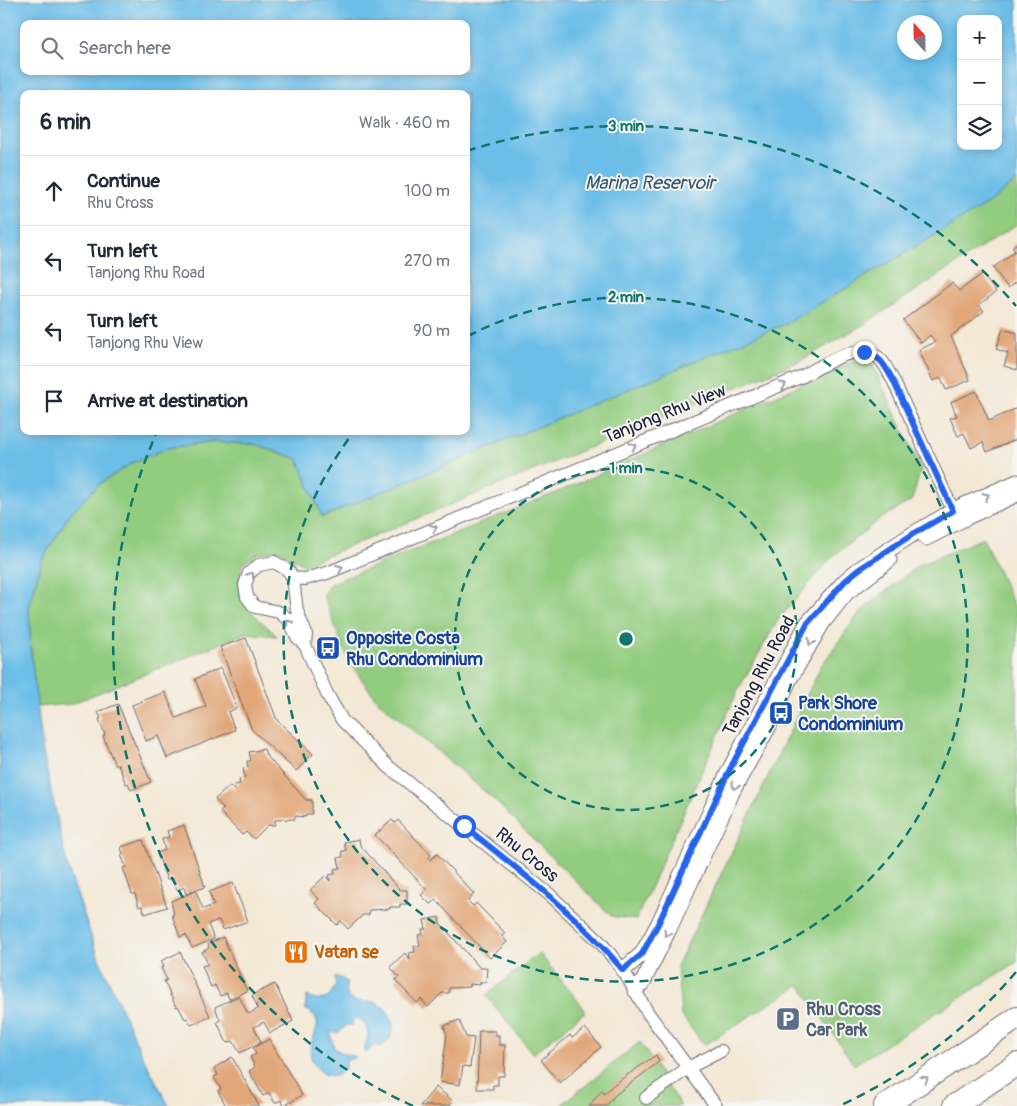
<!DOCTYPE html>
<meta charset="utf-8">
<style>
body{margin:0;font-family:Pangolin,sans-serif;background:#f6f6f7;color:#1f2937}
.controls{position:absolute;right:15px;top:15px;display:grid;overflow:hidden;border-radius:10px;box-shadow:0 2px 8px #0003}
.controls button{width:45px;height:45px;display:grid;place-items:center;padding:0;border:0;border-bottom:1px solid #e0e1e3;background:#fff;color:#1f2937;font:25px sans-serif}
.compass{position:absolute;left:897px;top:15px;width:45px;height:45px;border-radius:50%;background:#fff;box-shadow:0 2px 8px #0003;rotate:338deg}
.stop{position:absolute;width:15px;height:15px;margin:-11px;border:4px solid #2563eb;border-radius:50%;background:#fff}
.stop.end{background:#2563eb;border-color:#fff;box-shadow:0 1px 5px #0008}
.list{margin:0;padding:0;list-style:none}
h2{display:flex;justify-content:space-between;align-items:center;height:65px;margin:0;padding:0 20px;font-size:21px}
h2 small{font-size:16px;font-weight:400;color:#747a83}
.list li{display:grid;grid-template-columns:32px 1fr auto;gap:15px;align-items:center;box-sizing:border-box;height:70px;padding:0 20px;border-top:1px solid #e0e1e3}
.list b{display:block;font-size:19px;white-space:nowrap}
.list p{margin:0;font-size:16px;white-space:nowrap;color:#747a83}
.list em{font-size:16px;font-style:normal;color:#747a83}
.icon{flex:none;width:28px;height:28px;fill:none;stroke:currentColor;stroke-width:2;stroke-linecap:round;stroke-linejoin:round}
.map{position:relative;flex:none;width:1017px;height:1106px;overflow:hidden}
.search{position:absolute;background:#fff;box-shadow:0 2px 8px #0003;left:20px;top:20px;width:450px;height:55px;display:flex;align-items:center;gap:12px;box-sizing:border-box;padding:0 18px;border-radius:10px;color:#747a83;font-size:19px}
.panel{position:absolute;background:#fff;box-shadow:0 2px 8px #0003;left:20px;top:90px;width:450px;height:345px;border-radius:10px}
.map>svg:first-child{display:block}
</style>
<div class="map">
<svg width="1017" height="1106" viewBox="0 0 1017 1106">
<rect width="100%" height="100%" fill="#f6f6f2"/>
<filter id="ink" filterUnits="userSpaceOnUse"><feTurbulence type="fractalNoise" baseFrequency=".02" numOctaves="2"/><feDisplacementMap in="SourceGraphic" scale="10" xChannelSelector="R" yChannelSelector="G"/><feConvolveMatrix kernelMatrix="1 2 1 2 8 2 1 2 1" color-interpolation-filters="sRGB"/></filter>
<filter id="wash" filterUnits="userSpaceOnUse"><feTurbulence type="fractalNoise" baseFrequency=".0096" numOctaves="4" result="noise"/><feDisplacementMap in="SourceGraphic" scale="20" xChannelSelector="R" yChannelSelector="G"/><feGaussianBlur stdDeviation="1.12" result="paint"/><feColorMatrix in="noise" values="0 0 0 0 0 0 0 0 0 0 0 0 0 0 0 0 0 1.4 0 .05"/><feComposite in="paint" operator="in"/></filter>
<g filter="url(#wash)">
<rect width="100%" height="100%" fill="#f3e8d5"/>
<g fill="#92cc7f" stroke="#5a775d">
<path d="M 1017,180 L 1017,224 L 868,322 L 800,361 L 304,565 L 278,550 L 257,554 L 242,564 L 238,587 L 246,607 L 277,636 L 246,633 L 71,704 L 37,707 L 31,654 L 29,608 L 42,560 L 70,514 L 99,484 L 132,463 L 167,448 L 213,442 L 255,444 L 298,459 L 322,517 L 787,323 L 992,201 Z"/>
<path d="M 871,361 L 921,469 L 912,500 L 880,519 L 832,557 L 778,620 L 738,690 L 636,920 L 611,916 L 490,796 L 377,700 L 349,662 L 323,595 L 330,584 L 565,489 L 852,362 Z"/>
<path d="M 983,538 L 1017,612 L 1017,962 L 854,1065 L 800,985 L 704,1045 L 681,1015 L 677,966 L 821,666 L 860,612 L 917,566 Z"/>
<path d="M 539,953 L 586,1011 L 533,1054 L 486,995 Z"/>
<path d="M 640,1042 L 681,1106 L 560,1106 Z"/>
</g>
<g fill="#6cbee8" stroke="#477092" fill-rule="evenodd">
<path d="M 0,0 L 1017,0 L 1017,180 L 992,201 L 787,323 L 322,517 L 298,459 L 255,444 L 213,442 L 167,448 L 132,463 L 99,484 L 70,514 L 42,560 L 29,608 L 31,654 L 43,753 L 67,865 L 99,959 L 142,1055 L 169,1106 L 0,1106 ZM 961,19 L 998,19 L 998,146 L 961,146 ZM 904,22 L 934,22 L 934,52 L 904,52 ZM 24,24 L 466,24 L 466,71 L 24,71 ZM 24,94 L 466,94 L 466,431 L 24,431 Z"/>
<path d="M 338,977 L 345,980 L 347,982 C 345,989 345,996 352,999 C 359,1004 371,999 379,1004 C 397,1014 398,1038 380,1047 L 374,1045 L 368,1052 L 364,1052 L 363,1049 C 371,1038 369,1022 355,1018 L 352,1021 L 353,1025 L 347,1025 L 338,1033 L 330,1032 L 334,1048 L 344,1054 L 355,1056 L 355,1058 L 347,1060 L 345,1069 L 335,1076 L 323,1074 C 320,1070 315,1066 313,1062 C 301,1040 334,1023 305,1009 L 307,996 L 319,1000 L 328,998 L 336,985 L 334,978 Z"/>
</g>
<g id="blocks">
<g fill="#e1a779">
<path d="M 1017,243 L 1017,281 L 1008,288 L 993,268 L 1015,251 L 1012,247 Z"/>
<path d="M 982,274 L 996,292 L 979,305 L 984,311 L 951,336 L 970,380 L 946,390 L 941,378 L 933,381 L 919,350 L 935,342 L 930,335 L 921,343 L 903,320 L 952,283 L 959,291 Z"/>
<path d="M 1003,329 L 1017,333 L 1017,370 L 1004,366 L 1008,353 L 996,349 Z"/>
<path d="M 976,391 L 989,421 L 1017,408 L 1017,439 L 987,452 L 983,442 L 971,448 L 964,433 L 958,436 L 950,418 L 957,416 L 951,402 Z"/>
<path d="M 246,638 L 277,720 L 313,754 L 296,771 L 252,730 L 220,647 Z"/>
<path d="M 221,668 L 237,708 L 228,712 L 235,730 L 167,758 L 158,736 L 146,741 L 132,705 L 165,692 L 176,718 L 206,706 L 195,679 Z"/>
<path d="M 118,704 L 151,782 L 131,790 L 128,783 L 126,784 L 118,764 L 115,765 L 103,736 L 105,735 L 99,719 L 101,718 L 98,712 Z"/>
<path d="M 264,749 L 266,755 L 306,800 L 312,800 L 312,814 L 306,814 L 306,817 L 295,816 L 295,819 L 275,820 L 275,825 L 268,825 L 254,839 L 246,832 L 242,835 L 220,812 L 224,809 L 215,799 L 230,786 L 235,791 L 234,785 L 240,784 L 239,779 L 245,778 L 243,768 L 248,767 L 247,761 L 251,761 L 249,752 Z"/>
<path d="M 392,820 L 395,823 L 398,820 L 431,855 L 428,858 L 430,860 L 437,854 L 474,894 L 468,901 L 473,906 L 476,903 L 505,933 L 502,936 L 507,942 L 490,958 L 436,900 L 430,904 L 421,895 L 427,890 L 375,835 Z"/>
<path d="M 184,825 L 205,887 L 186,894 L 184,887 L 177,890 L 173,878 L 167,880 L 157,853 L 165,850 L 162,839 L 169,837 L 167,831 Z"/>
<path d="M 359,839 L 360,845 L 400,890 L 407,890 L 407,904 L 400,904 L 400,907 L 390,907 L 390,909 L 369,910 L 369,915 L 363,915 L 348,929 L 341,921 L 337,925 L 315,903 L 319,899 L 310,890 L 325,876 L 330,881 L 329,875 L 335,874 L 334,869 L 340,868 L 338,858 L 343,857 L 342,851 L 346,851 L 344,842 Z"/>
<path d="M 143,840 L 167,907 L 145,914 L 142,906 L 139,907 L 135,894 L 132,894 L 123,868 L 126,867 L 121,855 L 123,854 L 121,847 Z"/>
<path d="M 233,883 L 248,921 L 223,930 L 219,920 L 208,924 L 214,939 L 192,948 L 186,935 L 180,937 L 172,915 L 174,914 L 171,901 L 196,891 L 203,909 L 214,905 L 209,892 Z"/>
<path d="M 439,917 L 440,923 L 480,968 L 487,968 L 486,982 L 480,982 L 480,985 L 470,984 L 470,987 L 449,988 L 449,993 L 442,993 L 428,1007 L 421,999 L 417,1003 L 395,980 L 399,977 L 390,967 L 405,953 L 410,959 L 409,953 L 415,952 L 414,946 L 420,946 L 418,935 L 423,934 L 422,929 L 426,929 L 424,920 Z"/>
<path d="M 223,937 L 247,991 L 229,999 L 227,993 L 220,996 L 215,985 L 211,987 L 202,966 L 208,964 L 202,952 L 209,948 L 208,944 Z"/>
<path d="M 180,952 L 210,1016 L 191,1025 L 187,1018 L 185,1019 L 178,1006 L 176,1007 L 164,981 L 167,980 L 161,968 L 164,967 L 161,961 Z"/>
<path d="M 275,984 L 293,1021 L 270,1033 L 264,1022 L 254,1027 L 261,1042 L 240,1053 L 233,1041 L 227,1043 L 217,1022 L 220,1020 L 215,1007 L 239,996 L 248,1014 L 258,1009 L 252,995 Z"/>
<path d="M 459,1020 L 466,1037 L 474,1038 L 470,1067 L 463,1066 L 460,1085 L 440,1082 L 447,1035 L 444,1026 Z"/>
<path d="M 585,1028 L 601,1047 L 560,1083 L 541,1060 L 570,1035 L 572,1038 Z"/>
<path d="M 479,1031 L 495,1031 L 495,1035 L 499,1035 L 499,1045 L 505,1045 L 504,1076 L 498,1076 L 498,1085 L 493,1085 L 493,1089 L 477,1089 Z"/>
<path d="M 269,1039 L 302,1095 L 284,1106 L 281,1100 L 275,1103 L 269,1093 L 263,1096 L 249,1071 L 255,1067 L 250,1057 L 256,1054 L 253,1048 Z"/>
<path d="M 656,1055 L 659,1062 L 615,1095 L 606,1106 L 589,1106 L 602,1090 L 604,1094 L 613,1085 Z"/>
<path d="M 232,1057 L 259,1106 L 226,1106 L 218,1091 L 221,1089 L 214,1077 L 218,1075 L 214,1068 Z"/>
<path d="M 436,1087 L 453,1101 L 449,1106 L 420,1106 Z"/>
</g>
</g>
</g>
<g filter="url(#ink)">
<use href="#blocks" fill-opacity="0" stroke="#6b6771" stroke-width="1"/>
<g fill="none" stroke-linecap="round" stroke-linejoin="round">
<defs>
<g id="minor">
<path d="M 293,578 L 305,579 L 327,573 L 803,376 C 822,366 854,343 875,355 C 884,360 888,372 893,380 L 957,519"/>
<path d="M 305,645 L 297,637 L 290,621 L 279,612 L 255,607 L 247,597 L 245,585 L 249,573 L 259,565 L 274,562 L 288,570 L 293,578 L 297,611 L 306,634 L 305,645 L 327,694 L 342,720 L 389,767 L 550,895 L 601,943 L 623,970 L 648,1013 L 716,1106"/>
<path d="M 646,1098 L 688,1068 L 721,1051"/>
</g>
<g id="tertiary">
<path d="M 926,538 L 969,516 L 1017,494"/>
<path d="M 623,970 L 642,954 L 659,923 L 730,769 L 807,624 L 845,581 L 858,570 L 913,534 L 960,507 L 1017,482"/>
<path d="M 635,990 L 643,982 L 668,931 L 734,788 L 770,724 L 789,680 L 823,622 L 846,593 L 889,560"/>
</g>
<g id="motorway">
<path d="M 885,1106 L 1017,1018"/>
<path d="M 954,1106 L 1017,1064"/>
</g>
</defs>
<use href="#minor" stroke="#6b6771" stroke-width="14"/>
<use href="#tertiary" stroke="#6b6771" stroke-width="17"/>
<use href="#motorway" stroke="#6b6771" stroke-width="24"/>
<use href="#minor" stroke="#fff" stroke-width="12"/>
<use href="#tertiary" stroke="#fff" stroke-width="15"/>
<use href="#motorway" stroke="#fff" stroke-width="22"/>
</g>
<defs><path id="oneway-chevron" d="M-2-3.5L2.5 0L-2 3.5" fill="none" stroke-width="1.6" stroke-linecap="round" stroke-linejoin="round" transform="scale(1.25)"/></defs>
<g stroke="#9c9ca7">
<use href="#oneway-chevron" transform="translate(783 385) rotate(-23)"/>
<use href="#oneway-chevron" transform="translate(633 446) rotate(-23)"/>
<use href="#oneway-chevron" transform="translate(986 496) rotate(-24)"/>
<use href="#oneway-chevron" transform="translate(434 528) rotate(-23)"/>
<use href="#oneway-chevron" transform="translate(340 568) rotate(-23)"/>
<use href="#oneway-chevron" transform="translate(251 575) rotate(-57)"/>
<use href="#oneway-chevron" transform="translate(289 623) rotate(-125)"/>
<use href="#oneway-chevron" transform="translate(811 642) rotate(120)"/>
<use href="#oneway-chevron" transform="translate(735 786) rotate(117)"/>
<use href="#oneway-chevron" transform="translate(667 933) rotate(117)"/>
<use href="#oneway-chevron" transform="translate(925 1079) rotate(-34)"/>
</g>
</g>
<g fill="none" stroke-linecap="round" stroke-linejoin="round" filter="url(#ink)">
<path stroke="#2563eb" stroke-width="6" d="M 464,826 C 520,871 577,914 623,970 L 642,954 L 659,922 L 730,769 L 807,624 L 845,581 L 858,570 L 913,534 L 953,511 L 893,380 C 884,365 882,357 864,352"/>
</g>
<g fill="none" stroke="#0f766e" stroke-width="2.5" stroke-dasharray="9 6">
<circle cx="626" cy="639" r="171"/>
<path d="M468 336A342 342 0 1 1 353 433"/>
<path d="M1016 972A513 513 0 0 1 839 1106M413 1106A513 513 0 0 1 156 434M467 151A513 513 0 0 1 1016 306"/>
</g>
<defs>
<symbol id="bus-square" viewBox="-11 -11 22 22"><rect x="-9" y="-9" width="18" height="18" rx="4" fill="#1a4fb4" stroke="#f6f6f2"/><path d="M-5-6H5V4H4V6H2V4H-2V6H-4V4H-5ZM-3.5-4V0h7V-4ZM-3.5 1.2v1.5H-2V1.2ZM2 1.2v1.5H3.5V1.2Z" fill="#fff"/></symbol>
<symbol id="restaurant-square" viewBox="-11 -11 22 22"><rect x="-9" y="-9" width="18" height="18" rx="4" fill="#e8710a" stroke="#f6f6f2"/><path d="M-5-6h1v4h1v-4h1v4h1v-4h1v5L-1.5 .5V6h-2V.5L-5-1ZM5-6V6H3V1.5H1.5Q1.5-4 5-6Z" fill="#fff"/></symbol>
<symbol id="parking-square" viewBox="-11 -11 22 22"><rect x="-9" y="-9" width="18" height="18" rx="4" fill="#5c6f8a" stroke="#f6f6f2"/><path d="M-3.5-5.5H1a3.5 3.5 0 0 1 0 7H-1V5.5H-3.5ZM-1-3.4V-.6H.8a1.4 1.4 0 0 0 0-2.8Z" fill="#fff"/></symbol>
</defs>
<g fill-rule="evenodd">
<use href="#bus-square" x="314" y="634" width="28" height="28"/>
<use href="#bus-square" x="767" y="699" width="28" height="28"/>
<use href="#restaurant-square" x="282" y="938" width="28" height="28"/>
<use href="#parking-square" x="774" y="1005" width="28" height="28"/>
</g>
<g text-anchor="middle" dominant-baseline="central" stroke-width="4" stroke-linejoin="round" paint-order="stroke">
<g font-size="18" fill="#22223b" stroke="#f6f6f2">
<text transform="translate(665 414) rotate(-22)">Tanjong Rhu View</text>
<text transform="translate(759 676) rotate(-62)">Tanjong Rhu Road</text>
<text transform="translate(527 855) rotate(39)">Rhu Cross</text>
</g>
<g font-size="18" font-weight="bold" fill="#164399" stroke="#f6f6f2" text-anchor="start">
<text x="346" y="638">Opposite Costa<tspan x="346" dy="21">Rhu Condominium</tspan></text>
<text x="798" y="703">Park Shore<tspan x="798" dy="21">Condominium</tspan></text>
</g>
<g font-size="18" font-weight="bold" fill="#c56008" stroke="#f6f6f2" text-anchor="start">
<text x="314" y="952">Vatan se</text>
</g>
<g font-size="18" font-weight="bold" fill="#4e5e75" stroke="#f6f6f2" text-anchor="start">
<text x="806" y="1009">Rhu Cross<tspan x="806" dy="21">Car Park</tspan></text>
</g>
<g font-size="19" font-style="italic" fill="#3c5978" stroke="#f6f6f2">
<text x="650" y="183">Marina Reservoir</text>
</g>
</g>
<circle cx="626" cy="639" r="8" fill="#0f766e" stroke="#f6f6f2" stroke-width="2.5"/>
<g font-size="15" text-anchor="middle" font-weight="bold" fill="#0f766e" stroke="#f6f6f2" stroke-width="4" stroke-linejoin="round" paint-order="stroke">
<text x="626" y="131">3 min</text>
<text x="626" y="302">2 min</text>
<text x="626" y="473">1 min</text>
</g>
</svg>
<div class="controls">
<button>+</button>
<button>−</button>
<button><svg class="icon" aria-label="layers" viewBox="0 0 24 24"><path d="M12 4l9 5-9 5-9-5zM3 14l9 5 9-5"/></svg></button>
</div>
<svg class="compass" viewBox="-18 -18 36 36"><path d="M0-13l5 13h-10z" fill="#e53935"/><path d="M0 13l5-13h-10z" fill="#747a83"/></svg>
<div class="stop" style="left:464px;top:826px"></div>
<div class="stop end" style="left:864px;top:352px"></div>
<div class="search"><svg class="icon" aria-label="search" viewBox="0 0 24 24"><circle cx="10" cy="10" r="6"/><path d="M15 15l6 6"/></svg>Search here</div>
<section class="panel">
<h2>6 min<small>Walk · 460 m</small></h2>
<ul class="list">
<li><svg class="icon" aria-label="ahead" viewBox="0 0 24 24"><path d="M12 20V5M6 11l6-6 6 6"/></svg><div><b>Continue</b><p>Rhu Cross</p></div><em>100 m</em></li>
<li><svg class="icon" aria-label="left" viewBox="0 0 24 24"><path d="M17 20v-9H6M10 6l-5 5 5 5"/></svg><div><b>Turn left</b><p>Tanjong Rhu Road</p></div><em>270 m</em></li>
<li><svg class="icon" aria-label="left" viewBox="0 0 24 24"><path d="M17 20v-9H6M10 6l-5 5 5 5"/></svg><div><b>Turn left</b><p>Tanjong Rhu View</p></div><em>90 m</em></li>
<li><svg class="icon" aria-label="arrive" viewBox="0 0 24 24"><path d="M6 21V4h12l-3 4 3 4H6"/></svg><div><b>Arrive at destination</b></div></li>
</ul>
</section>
</div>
